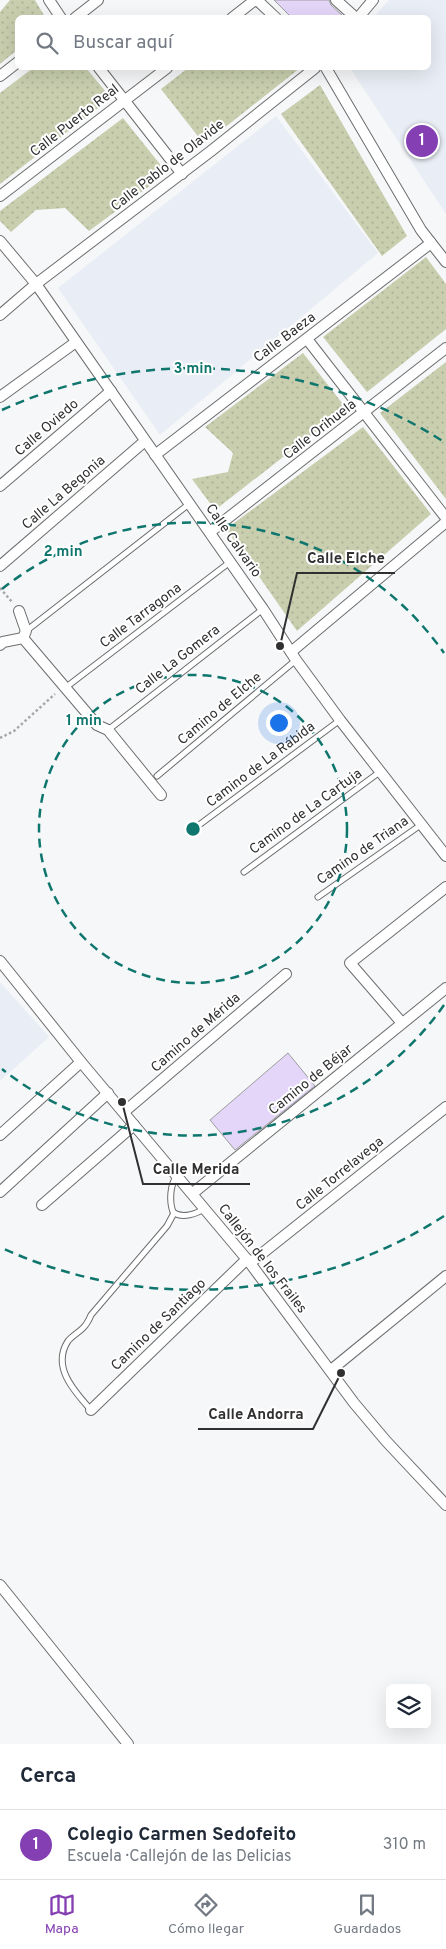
<!DOCTYPE html>
<html lang="es">
<meta charset="utf-8">
<style>
body{margin:0;font-family:Overpass,sans-serif;background:#f2f2f3;color:#1f2937}
.controls{position:absolute;right:15px;bottom:15px;display:grid;overflow:hidden;border-radius:8px;box-shadow:0 5px 20px #0002}
.controls button{width:45px;height:45px;display:grid;place-items:center;padding:0;border:0;border-bottom:1px solid #e0e1e3;background:#fff;color:#1f2937;font:25px sans-serif}
.you{position:absolute;left:278px;top:722px;width:18px;height:18px;margin:-12px;border:4px solid #fff;border-radius:50%;background:#1a73e8;box-shadow:0 0 0 8px #1a73e833}
.badge{display:grid;place-items:center;width:32px;height:32px;border-radius:50%;background:#843fb3;color:#fff;font-size:16px;font-weight:700}
.pin{position:absolute;translate:-50% -50%;border:2px solid #fff;box-shadow:0 1px 5px #0006}
.list{margin:0;padding:0;list-style:none}
h2{display:flex;justify-content:space-between;align-items:center;height:65px;margin:0;padding:0 20px;font-size:21px}
h2 small{font-size:16px;font-weight:400;color:#747a83}
.list li{display:grid;grid-template-columns:32px 1fr auto;gap:15px;align-items:center;box-sizing:border-box;height:70px;padding:0 20px;border-top:1px solid #e0e1e3}
.list b{display:block;font-size:19px;white-space:nowrap}
.list p{margin:0;font-size:16px;white-space:nowrap;color:#747a83}
.list em{font-size:16px;font-style:normal;color:#747a83}
.icon{flex:none;width:28px;height:28px;fill:none;stroke:currentColor;stroke-width:2;stroke-linecap:round;stroke-linejoin:round}
.map{position:relative;flex:none;width:446px;height:1744px;overflow:hidden}
.search{position:absolute;background:#fff;box-shadow:0 5px 20px #0002;left:15px;right:15px;top:15px;height:55px;display:flex;align-items:center;gap:12px;box-sizing:border-box;padding:0 18px;border-radius:8px;color:#747a83;font-size:19px}
.sheet{height:135px;background:#fff}
nav{display:flex;justify-content:space-around;align-items:center;box-sizing:border-box;height:70px;border-top:1px solid #e0e1e3;background:#fff;font-size:14px;color:#747a83}
nav a{display:grid;justify-items:center;gap:2px}
nav .on{color:#843fb3}
.map>svg:first-child{display:block}
</style>
<div class="map">
<svg width="446" height="1744" viewBox="0 0 446 1744">
<defs>
<pattern id="green-dots" width="8" height="8" patternUnits="userSpaceOnUse" patternTransform="scale(1.25)"><rect width="8" height="8" fill="#c8ceae"/><path d="M2 2h.1M6 6h.1" fill="none" stroke="#acb196" stroke-width="1.8" stroke-linecap="round"/></pattern>
</defs>
<rect width="100%" height="100%" fill="#f6f7f8"/>
<g fill="#e9edf5">
<path d="M 389,0 L 446,0 L 446,214 L 350,68 L 428,68 L 428,18 L 374,17 Z"/>
<path d="M 276,116 L 378,253 L 160,435 L 58,288 Z"/>
<path d="M 0,982 L 49,1037 L 0,1081 Z"/>
</g>
<g fill="url(#green-dots)">
<path d="M 10,0 L 35,0 L 45,17 L 18,18 L 17,50 L 0,64 L 0,12 Z"/>
<path d="M 33,68 L 86,68 L 111,98 L 0,184 L 0,93 Z"/>
<path d="M 188,68 L 300,68 L 204,144 L 161,89 Z"/>
<path d="M 320,85 L 407,236 L 382,256 L 281,114 Z"/>
<path d="M 123,118 L 167,173 L 89,231 L 65,208 L 36,210 L 11,232 L 0,221 L 0,211 Z"/>
<path d="M 426,257 L 446,284 L 446,329 L 367,392 L 323,337 Z"/>
<path d="M 303,353 L 346,408 L 215,510 L 192,479 L 228,472 L 233,453 L 205,427 Z"/>
<path d="M 446,362 L 446,499 L 380,413 Z"/>
<path d="M 363,427 L 431,514 L 297,631 L 226,529 Z"/>
</g>
<g fill="#e4d6f9" stroke="#9c9c9d">
<path d="M 274,0 L 329,0 L 331,5 L 344,17 L 292,18 Z"/>
<path d="M 288,1053 L 315,1086 L 235,1150 L 210,1120 Z"/>
</g>
<g fill="none" stroke-linecap="round" stroke-linejoin="round">
<defs>
<g id="service">
<path d="M 26,631 L 189,504"/>
<path d="M 65,688 L 230,562"/>
<path d="M 108,730 L 263,609"/>
<path d="M 157,776 L 296,660"/>
<path d="M 195,828 L 340,720"/>
<path d="M 244,872 L 381,771"/>
<path d="M 318,897 L 422,824"/>
<path d="M 177,1175 C 170,1185 169,1201 173,1212 C 182,1219 197,1214 205,1208"/>
<path d="M 91,1410 C 75,1392 51,1367 68,1341 C 72,1336 78,1333 83,1328 C 86,1325 89,1320 91,1315 L 167,1226 L 174,1213"/>
</g>
<g id="minor">
<path d="M 49,0 L 61,18"/>
<path d="M 257,0 L 276,18"/>
<path d="M 336,0 L 356,18"/>
<path d="M 75,18 L 98,0"/>
<path d="M 232,18 L 255,0"/>
<path d="M 358,18 L 373,0"/>
<path d="M 99,68 L 182,174"/>
<path d="M 326,68 L 421,230 L 446,262"/>
<path d="M 0,76 L 18,62"/>
<path d="M 0,196 L 167,68"/>
<path d="M 0,241 L 36,284 L 263,609 L 296,660 L 340,720 L 446,856"/>
<path d="M 0,315 L 36,284 L 211,151 L 315,68"/>
<path d="M 307,339 L 446,518"/>
<path d="M 0,397 L 76,342"/>
<path d="M 155,455 L 431,243"/>
<path d="M 0,486 L 111,391"/>
<path d="M 210,532 L 446,348"/>
<path d="M 0,566 L 145,441"/>
<path d="M 19,611 L 26,631 L 23,638"/>
<path d="M 0,645 L 3,642 L 23,638 L 97,725 L 108,730 L 161,795"/>
<path d="M 291,652 L 446,522"/>
<path d="M 0,961 L 81,1062 L 250,1263 L 354,1403 L 386,1441 L 446,1505"/>
<path d="M 402,1023 L 350,963 L 446,887"/>
<path d="M 124,1112 L 286,974"/>
<path d="M 0,1135 L 81,1062"/>
<path d="M 0,1192 L 108,1093"/>
<path d="M 193,1193 L 446,988"/>
<path d="M 42,1205 L 134,1125"/>
<path d="M 250,1263 L 446,1107"/>
<path d="M 331,1370 L 446,1276"/>
<path d="M 91,1410 L 247,1259"/>
<path d="M 0,1585 L 128,1744"/>
</g>
</defs>
<use href="#service" stroke="#6c6d6e" stroke-width="7"/>
<use href="#minor" stroke="#6c6d6e" stroke-width="12"/>
<g stroke="#a7a7a8" stroke-width="2.5" stroke-dasharray="2.5 2.5" stroke-linecap="butt">
<path d="M 0,588 L 12,602"/>
<path d="M 0,738 L 14,731 L 55,694"/>
</g>
<use href="#service" stroke="#fff" stroke-width="5"/>
<use href="#minor" stroke="#fff" stroke-width="10"/>
</g>
<g fill="none" stroke="#0f766e" stroke-width="2.5" stroke-dasharray="9 6">
<circle cx="193" cy="829" r="154"/>
<path d="M444 1005A307 307 0 0 1 2 1069M2 589A307 307 0 0 1 444 653"/>
<path d="M444 1216A461 461 0 0 1 2 1248M2 410A461 461 0 0 1 444 442"/>
</g>
<g text-anchor="middle" dominant-baseline="central" stroke-width="4" stroke-linejoin="round" paint-order="stroke">
<g font-size="14" fill="#303030" stroke="#fff">
<text transform="translate(75 121) rotate(-38)">Calle Puerto Real</text>
<text transform="translate(168 166) rotate(-38)">Calle Pablo de Olavide</text>
<text transform="translate(285 338) rotate(-37)">Calle Baeza</text>
<text transform="translate(47 428) rotate(-41)">Calle Oviedo</text>
<text transform="translate(320 430) rotate(-38)">Calle Orihuela</text>
<text transform="translate(64 493) rotate(-41)">Calle La Begonia</text>
<text transform="translate(233 541) rotate(55)">Calle Calvario</text>
<text transform="translate(141 616) rotate(-37)">Calle Tarragona</text>
<text transform="translate(178 660) rotate(-38)">Calle La Gomera</text>
<text transform="translate(220 709) rotate(-40)">Camino de Elche</text>
<text transform="translate(261 765) rotate(-37)">Camino de La Rábida</text>
<text transform="translate(306 812) rotate(-36)">Camino de La Cartuja</text>
<text transform="translate(363 851) rotate(-35)">Camino de Triana</text>
<text transform="translate(196 1033) rotate(-41)">Camino de Mérida</text>
<text transform="translate(311 1080) rotate(-39)">Camino de Béjar</text>
<text transform="translate(340 1174) rotate(-39)">Calle Torrelavega</text>
<text transform="translate(262 1259) rotate(52)">Callejón de los Frailes</text>
<text transform="translate(159 1325) rotate(-44)">Camino de Santiago</text>
</g>
</g>
<circle cx="193" cy="829" r="8" fill="#0f766e" stroke="#fff" stroke-width="2.5"/>
<g font-size="15" text-anchor="middle" font-weight="bold" fill="#0f766e" stroke="#fff" stroke-width="4" stroke-linejoin="round" paint-order="stroke">
<text x="193" y="373">3 min</text>
<text x="63" y="556">2 min</text>
<text x="84" y="725">1 min</text>
</g>
<path fill="none" stroke="#303030" stroke-width="2" d="M280 646L297 573H395M122 1102L143 1184H250M341 1373L313 1429H198"/>
<g fill="#303030" stroke="#fff" stroke-width="2">
<circle cx="280" cy="646" r="5"/>
<circle cx="122" cy="1102" r="5"/>
<circle cx="341" cy="1373" r="5"/>
</g>
<g font-size="15" text-anchor="middle" font-weight="bold" fill="#303030" stroke="#fff" stroke-width="4" stroke-linejoin="round" paint-order="stroke">
<text x="346" y="563">Calle Elche</text>
<text x="196" y="1174">Calle Merida</text>
<text x="256" y="1419">Calle Andorra</text>
</g>
</svg>
<div class="controls">
<button><svg class="icon" aria-label="layers" viewBox="0 0 24 24"><path d="M12 4l9 5-9 5-9-5zM3 14l9 5 9-5"/></svg></button>
</div>
<div class="you"></div>
<div class="pin badge" style="left:422px;top:141px">1</div>
<div class="search"><svg class="icon" aria-label="search" viewBox="0 0 24 24"><circle cx="10" cy="10" r="6"/><path d="M15 15l6 6"/></svg>Buscar aquí</div>
</div>
<section class="sheet">
<h2>Cerca<small></small></h2>
<ul class="list">
<li><span class="badge">1</span><div><b>Colegio Carmen Sedofeito</b><p>Escuela · Callejón de las Delicias</p></div><em>310 m</em></li>
</ul>
</section>
<nav>
<a class="on"><svg class="icon" aria-label="map" viewBox="0 0 24 24"><path d="M3 6l6-2 6 2 6-2v14l-6 2-6-2-6 2zM9 4v14M15 6v14"/></svg>Mapa</a>
<a><svg class="icon" aria-label="directions" viewBox="0 0 24 24"><path d="M12 3l9 9-9 9-9-9zM9 14v-3h6M13 9l2 2-2 2"/></svg>Cómo llegar</a>
<a><svg class="icon" aria-label="saved" viewBox="0 0 24 24"><path d="M7 4h10v16l-5-4-5 4z"/></svg>Guardados</a>
</nav>
